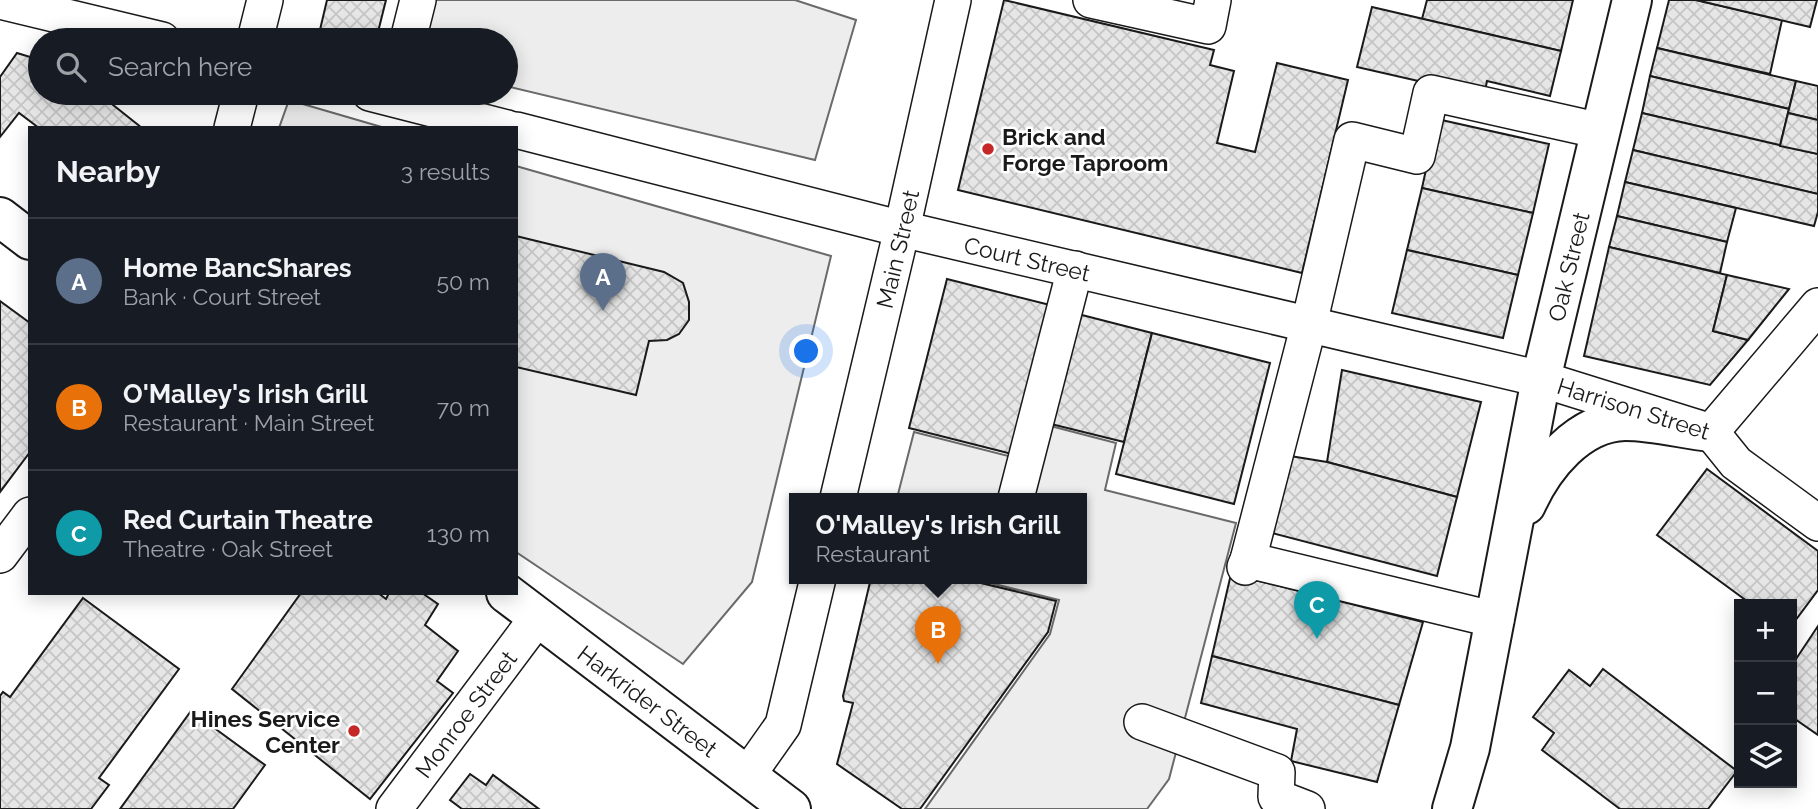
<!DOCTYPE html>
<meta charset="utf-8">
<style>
body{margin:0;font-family:Raleway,sans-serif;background:#242831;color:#f1f3f6}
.controls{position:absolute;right:21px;bottom:21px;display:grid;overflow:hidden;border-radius:0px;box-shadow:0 4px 18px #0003}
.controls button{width:63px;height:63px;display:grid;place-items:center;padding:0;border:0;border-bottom:2px solid #363941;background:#171b24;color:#f1f3f6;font:35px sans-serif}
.you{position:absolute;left:807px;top:352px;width:24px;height:24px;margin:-18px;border:5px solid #fff;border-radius:50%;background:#1a73e8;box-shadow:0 0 0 10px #1a73e833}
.badge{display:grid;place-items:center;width:46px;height:46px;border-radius:50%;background:#1a73e8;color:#fff;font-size:23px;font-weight:700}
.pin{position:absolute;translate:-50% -58px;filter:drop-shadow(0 2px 4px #0008)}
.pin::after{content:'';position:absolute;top:37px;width:24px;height:21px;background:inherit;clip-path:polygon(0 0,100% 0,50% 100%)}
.popup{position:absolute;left:789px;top:493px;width:298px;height:91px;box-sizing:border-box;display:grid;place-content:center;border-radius:0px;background:#171b24;filter:drop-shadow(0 2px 5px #0005);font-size:23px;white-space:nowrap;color:#9ea1a6}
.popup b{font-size:26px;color:#f1f3f6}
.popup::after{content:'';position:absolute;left:50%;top:100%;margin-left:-14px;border:14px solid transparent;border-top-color:#171b24}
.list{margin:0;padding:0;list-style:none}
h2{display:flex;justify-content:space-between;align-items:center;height:91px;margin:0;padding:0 28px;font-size:30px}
h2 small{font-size:23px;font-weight:400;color:#9ea1a6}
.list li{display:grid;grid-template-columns:46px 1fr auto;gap:21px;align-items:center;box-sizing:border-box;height:126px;padding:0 28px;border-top:2px solid #363941}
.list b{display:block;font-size:26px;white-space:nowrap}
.list p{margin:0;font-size:23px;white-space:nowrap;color:#9ea1a6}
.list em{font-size:23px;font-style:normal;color:#9ea1a6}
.icon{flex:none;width:38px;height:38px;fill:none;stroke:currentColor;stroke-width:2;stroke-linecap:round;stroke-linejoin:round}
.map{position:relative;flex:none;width:1818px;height:809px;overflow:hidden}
.search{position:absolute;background:#171b24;box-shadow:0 4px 18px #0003;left:28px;top:28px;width:490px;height:77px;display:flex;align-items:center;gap:18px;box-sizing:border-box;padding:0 24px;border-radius:38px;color:#9ea1a6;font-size:26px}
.panel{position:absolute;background:#171b24;box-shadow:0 4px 18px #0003;left:28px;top:126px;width:490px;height:469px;border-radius:0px}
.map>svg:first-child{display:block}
</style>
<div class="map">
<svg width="1818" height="809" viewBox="0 0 1818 809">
<defs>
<pattern id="building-cross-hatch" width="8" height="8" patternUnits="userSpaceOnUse" patternTransform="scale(1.75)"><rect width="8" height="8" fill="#e6e6e6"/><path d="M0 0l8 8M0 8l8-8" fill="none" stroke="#c5c5c5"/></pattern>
</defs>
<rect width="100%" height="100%" fill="#fff"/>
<g fill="#ededed" stroke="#6a6a6a" stroke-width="2">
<path d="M 434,0 L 795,0 L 856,20 L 815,160 L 506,86 L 506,40 L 424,40 Z"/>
<path d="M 289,100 L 385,128 L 279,128 Z"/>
<path d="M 516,166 L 831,256 L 752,582 L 683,664 L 516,552 Z"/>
<path d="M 1035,422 L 1116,443 L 1105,490 L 1236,523 L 1169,779 L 1147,809 L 925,809 L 1050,634 L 1059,600 L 970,578 L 1082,578 L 1082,498 L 897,498 L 914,432 L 1024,460 Z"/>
</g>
<g fill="url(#building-cross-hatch)" stroke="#1a1a1a" stroke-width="2">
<path d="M 327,0 L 386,0 L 376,40 L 345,40 L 319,34 Z"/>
<path d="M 1004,0 L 1214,50 L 1210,65 L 1234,71 L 1217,143 L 1255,152 L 1277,63 L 1348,80 L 1302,273 L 958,190 Z"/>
<path d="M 1427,0 L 1573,0 L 1561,51 L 1422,19 Z"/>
<path d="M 1669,0 L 1696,0 L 1782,20 L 1770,74 L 1657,48 Z"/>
<path d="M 1696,0 L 1817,0 L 1810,27 Z"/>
<path d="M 1372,7 L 1561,51 L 1550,96 L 1487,81 L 1484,96 L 1357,67 Z"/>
<path d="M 1657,48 L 1796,81 L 1789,109 L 1650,76 Z"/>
<path d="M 17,53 L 40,60 L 40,93 L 98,93 L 142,128 L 39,128 L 19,113 L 0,137 L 0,77 Z"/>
<path d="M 1650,76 L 1789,109 L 1780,146 L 1642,113 Z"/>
<path d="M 1796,81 L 1818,86 L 1818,120 L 1788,113 Z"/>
<path d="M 1642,113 L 1818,154 L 1818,194 L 1633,150 Z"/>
<path d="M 1788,113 L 1818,120 L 1818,154 L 1780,146 Z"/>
<path d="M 1437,119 L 1549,144 L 1533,213 L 1422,188 Z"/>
<path d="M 1633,150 L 1818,194 L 1818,212 L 1814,226 L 1625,182 Z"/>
<path d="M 1625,182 L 1736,208 L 1727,242 L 1617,216 Z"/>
<path d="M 1422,188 L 1533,213 L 1518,275 L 1407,250 Z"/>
<path d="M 1617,216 L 1727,242 L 1720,273 L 1609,247 Z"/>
<path d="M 516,236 L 664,272 L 683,283 L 689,302 L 689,320 L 679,334 L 667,340 L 649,341 L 636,395 L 516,367 Z"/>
<path d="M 1609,247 L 1727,275 L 1713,331 L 1748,340 L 1710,385 L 1584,356 Z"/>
<path d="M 1407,250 L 1518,275 L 1503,338 L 1392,313 Z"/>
<path d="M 1727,275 L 1789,289 L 1748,340 L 1713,331 Z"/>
<path d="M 947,279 L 1054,306 L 1016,455 L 909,428 Z"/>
<path d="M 0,301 L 30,323 L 30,452 L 0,492 Z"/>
<path d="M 1078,314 L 1152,333 L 1124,442 L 1051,424 Z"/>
<path d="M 1152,333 L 1270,363 L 1234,504 L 1116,474 Z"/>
<path d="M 1342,370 L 1481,402 L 1457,497 L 1327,462 Z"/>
<path d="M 1284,455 L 1327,462 L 1457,497 L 1437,576 L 1268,532 Z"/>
<path d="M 1707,469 L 1818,551 L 1818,590 L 1792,625 L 1792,604 L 1751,604 L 1657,535 Z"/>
<path d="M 1231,574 L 1423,622 L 1399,705 L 1212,656 Z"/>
<path d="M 871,578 L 960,578 L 1056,601 L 1048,632 L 920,809 L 902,809 L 837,764 L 853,703 L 844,701 L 843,696 Z"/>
<path d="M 301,593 L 378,593 L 386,599 L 389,593 L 422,593 L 438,604 L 425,625 L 458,651 L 437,681 L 453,693 L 370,799 L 232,689 Z"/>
<path d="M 83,598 L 179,669 L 99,778 L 109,785 L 91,809 L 0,809 L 0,696 L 3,692 L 10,697 Z"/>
<path d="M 1818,626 L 1818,735 L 1792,717 L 1792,665 Z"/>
<path d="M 1212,656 L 1399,705 L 1377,782 L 1291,761 L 1297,729 L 1201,703 Z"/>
<path d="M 1603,669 L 1737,771 L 1708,809 L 1620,809 L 1542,750 L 1554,733 L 1533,717 L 1569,670 L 1590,686 Z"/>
<path d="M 191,711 L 265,765 L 233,809 L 120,809 Z"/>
<path d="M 470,774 L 486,785 L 493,775 L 539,809 L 462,809 L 450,800 Z"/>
</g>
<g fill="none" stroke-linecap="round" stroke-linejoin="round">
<defs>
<g id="minor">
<path d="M 1091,0 L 1208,26 L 1213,0"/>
<path d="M 0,1 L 162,40"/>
<path d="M 255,40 L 265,0"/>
<path d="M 408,40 L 418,0"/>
<path d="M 370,93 L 507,128"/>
<path d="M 232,128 L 241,93"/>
<path id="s1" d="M 516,130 L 902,229 L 1541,379 L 1711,432 L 1736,463 L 1818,523"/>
<path d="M 1711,432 L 1818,306"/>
<path id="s2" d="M 838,498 L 902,229 L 953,0"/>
<path d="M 1016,498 L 1075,269"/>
<path d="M 0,555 L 30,515"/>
<path d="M 1248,560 L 1496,620"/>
<path d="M 1245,567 L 1248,560 L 1309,324 L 1352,140 L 1417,156 L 1431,93 L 1601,131"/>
<path d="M 1142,722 L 1277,772 L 1276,797 L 1307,809"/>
<path d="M 747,776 L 783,725 L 818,578"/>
<path id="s3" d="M 394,809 L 538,617"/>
</g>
<g id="major">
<path d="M 0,217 L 30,240"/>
<path d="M 1526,505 C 1543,467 1578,422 1625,421 C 1653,421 1683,429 1711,432"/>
<path id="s4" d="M 506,593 L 791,809"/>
<path id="s5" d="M 1452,809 L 1470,748 L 1541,379 L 1632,0"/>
</g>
</defs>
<use href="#minor" stroke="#1a1a1a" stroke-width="38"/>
<use href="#major" stroke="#1a1a1a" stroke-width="42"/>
<use href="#minor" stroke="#fff" stroke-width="35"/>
<use href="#major" stroke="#fff" stroke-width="38"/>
</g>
<g fill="#c62828" stroke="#fff" stroke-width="2.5">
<circle cx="988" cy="149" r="7"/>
<circle cx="354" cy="731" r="7"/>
</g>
<g text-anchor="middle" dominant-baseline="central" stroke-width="5" stroke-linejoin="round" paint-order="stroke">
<g font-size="23" font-weight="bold" fill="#1a1a1a" stroke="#fff" text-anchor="start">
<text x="1002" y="136">Brick and<tspan x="1002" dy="26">Forge Taproom</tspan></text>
<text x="340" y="718" text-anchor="end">Hines Service<tspan x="340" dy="26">Center</tspan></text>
</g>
<g font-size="23" fill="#1a1a1a" stroke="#fff">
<text stroke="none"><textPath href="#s2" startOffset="256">Main Street</textPath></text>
<text stroke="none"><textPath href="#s1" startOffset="527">Court Street</textPath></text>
<text stroke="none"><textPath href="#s5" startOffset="555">Oak Street</textPath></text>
<text stroke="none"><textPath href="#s1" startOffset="1152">Harrison Street</textPath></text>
<text stroke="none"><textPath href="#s4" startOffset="178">Harkrider Street</textPath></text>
<text stroke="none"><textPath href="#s3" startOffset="119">Monroe Street</textPath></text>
</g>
</g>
</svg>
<div class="controls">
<button>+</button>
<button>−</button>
<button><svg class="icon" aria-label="layers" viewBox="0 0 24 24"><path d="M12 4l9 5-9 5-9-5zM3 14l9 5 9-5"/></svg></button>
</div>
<div class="you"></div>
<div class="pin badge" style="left:603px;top:311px;background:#5c6f8a">A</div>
<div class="pin badge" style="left:938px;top:664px;background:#e8710a">B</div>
<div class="popup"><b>O'Malley's Irish Grill</b>Restaurant</div>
<div class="pin badge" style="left:1317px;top:639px;background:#0f9aa8">C</div>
<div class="search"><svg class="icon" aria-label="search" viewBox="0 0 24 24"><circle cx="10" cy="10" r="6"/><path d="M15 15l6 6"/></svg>Search here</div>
<section class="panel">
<h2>Nearby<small>3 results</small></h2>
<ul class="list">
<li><span class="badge" style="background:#5c6f8a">A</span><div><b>Home BancShares</b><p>Bank · Court Street</p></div><em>50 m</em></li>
<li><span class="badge" style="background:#e8710a">B</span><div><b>O'Malley's Irish Grill</b><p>Restaurant · Main Street</p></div><em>70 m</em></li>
<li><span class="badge" style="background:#0f9aa8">C</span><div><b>Red Curtain Theatre</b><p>Theatre · Oak Street</p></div><em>130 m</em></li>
</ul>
</section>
</div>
